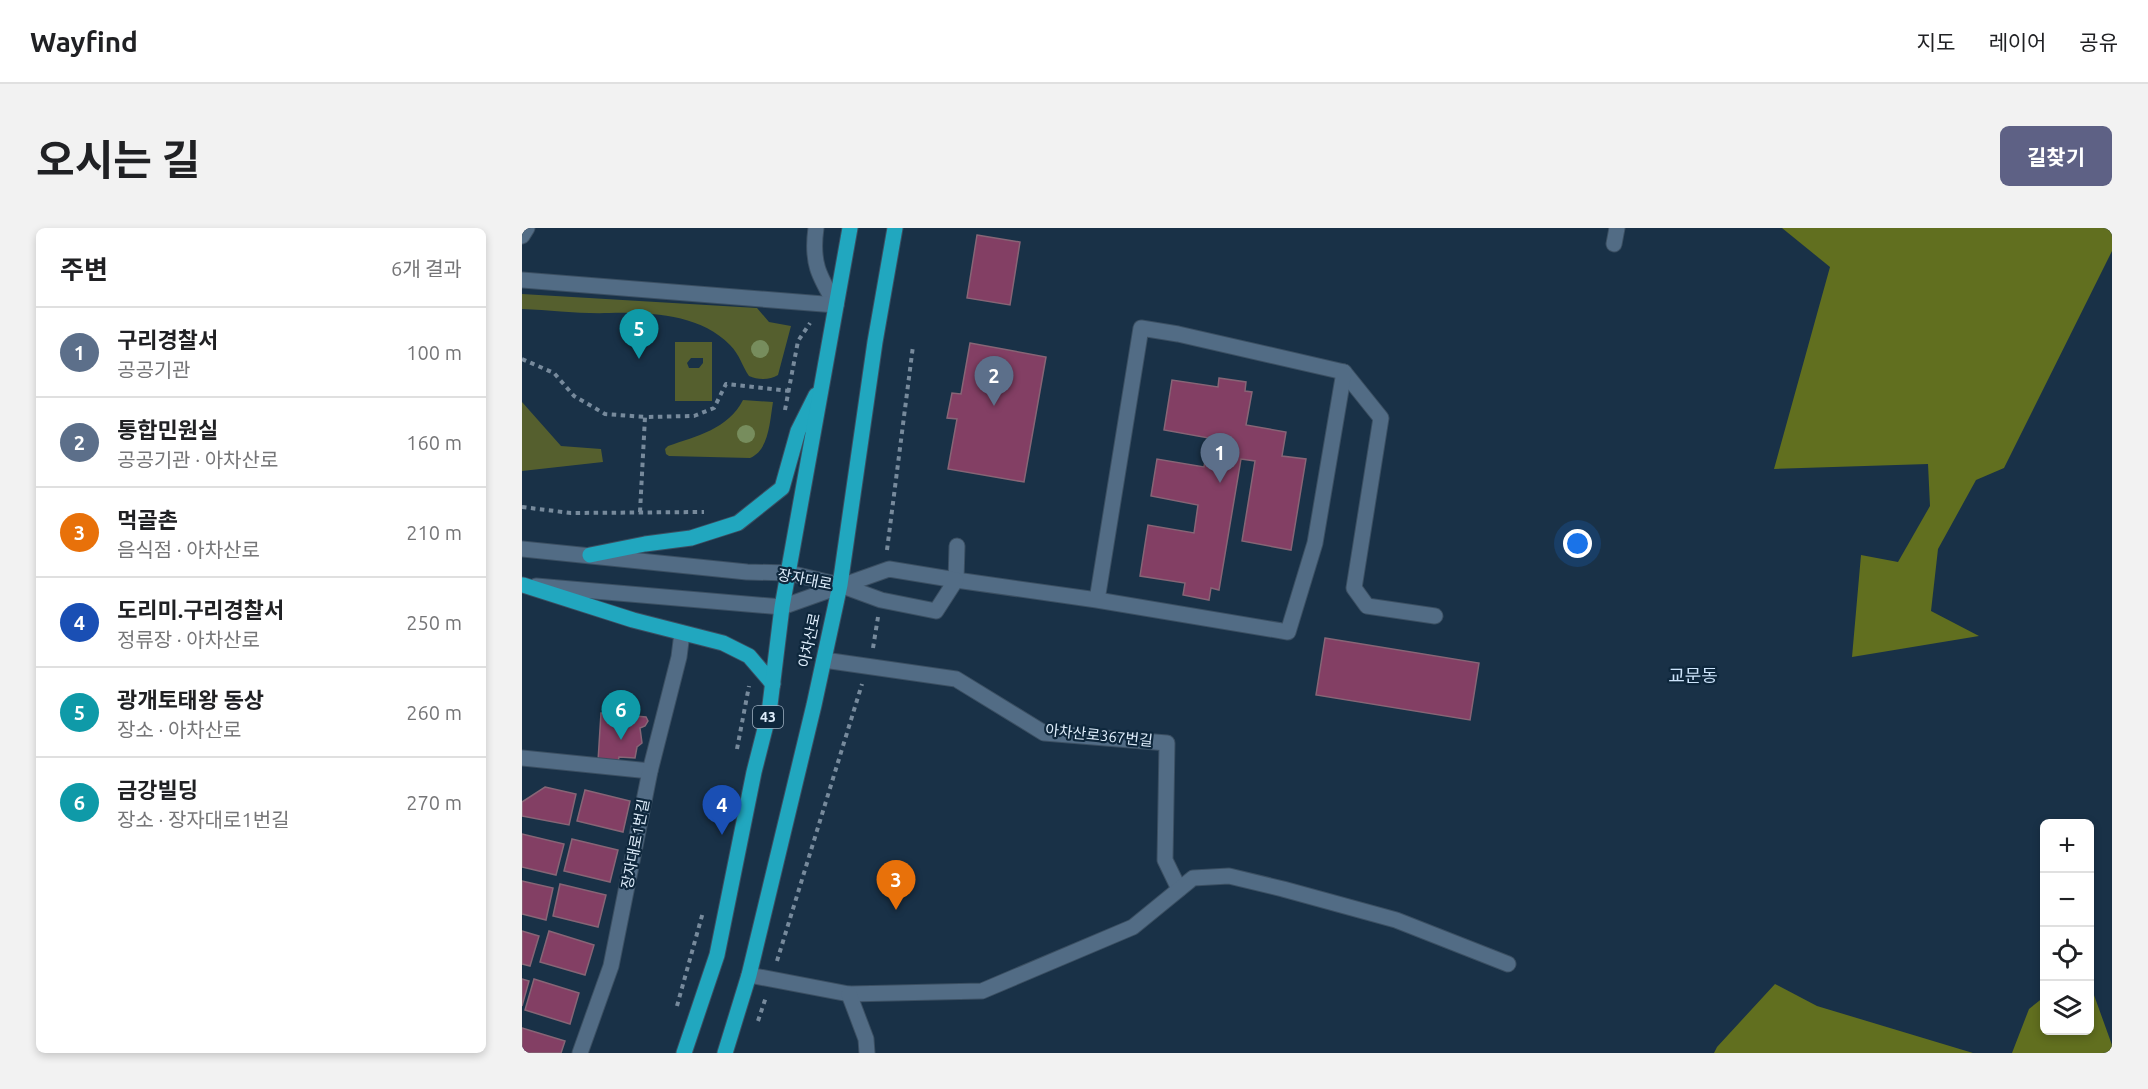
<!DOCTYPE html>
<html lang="ko">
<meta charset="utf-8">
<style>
body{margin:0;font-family:Ubuntu,"Noto Sans KR",sans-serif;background:#f2f2f2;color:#202124}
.controls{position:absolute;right:18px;bottom:18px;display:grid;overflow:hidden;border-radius:9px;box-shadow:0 3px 9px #0003}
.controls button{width:54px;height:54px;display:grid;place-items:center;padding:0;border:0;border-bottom:2px solid #e0e0e0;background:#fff;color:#202124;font:30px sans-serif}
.you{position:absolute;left:1056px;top:316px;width:21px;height:21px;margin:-15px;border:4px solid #fff;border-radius:50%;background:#1a73e8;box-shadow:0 0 0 9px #1a73e833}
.badge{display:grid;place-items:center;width:39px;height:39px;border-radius:50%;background:#5e6185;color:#fff;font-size:20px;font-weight:700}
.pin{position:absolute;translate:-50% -50px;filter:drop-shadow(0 2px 3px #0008)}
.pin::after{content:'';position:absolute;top:32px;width:21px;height:18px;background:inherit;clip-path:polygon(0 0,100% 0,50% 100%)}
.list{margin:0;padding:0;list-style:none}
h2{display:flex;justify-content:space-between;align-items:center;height:78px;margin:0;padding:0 24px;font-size:26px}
h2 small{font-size:20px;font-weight:400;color:#757577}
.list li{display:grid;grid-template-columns:39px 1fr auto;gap:18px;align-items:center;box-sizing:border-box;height:90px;padding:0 24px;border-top:2px solid #e0e0e0}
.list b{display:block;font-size:22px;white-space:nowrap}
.list p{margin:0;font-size:20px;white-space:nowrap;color:#757577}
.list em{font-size:20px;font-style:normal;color:#757577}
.icon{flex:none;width:33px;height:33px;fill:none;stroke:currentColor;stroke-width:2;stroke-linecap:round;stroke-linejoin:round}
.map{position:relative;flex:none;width:1590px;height:825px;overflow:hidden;border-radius:9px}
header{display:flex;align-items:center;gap:36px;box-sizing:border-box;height:84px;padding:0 30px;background:#fff;border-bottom:2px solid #e0e0e0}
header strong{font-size:28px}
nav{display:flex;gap:33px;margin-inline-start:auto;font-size:21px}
.intro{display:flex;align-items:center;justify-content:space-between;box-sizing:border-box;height:144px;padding:0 36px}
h1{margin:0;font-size:42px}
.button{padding:15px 27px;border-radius:9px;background:#5e6185;color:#fff;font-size:21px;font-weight:700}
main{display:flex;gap:36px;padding:0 36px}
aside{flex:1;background:#fff;border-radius:9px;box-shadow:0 3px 9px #0003}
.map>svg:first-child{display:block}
</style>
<header>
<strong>Wayfind</strong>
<nav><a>지도</a><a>레이어</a><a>공유</a></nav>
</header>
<div class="intro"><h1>오시는 길</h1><a class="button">길찾기</a></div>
<main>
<aside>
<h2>주변<small>6개 결과</small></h2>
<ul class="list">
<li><span class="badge" style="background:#5c6f8a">1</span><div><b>구리경찰서</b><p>공공기관</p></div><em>100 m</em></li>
<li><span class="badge" style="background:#5c6f8a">2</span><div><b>통합민원실</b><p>공공기관 · 아차산로</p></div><em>160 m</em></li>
<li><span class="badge" style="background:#e8710a">3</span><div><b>먹골촌</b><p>음식점 · 아차산로</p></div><em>210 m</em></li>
<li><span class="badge" style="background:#1a4fb4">4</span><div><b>도리미.구리경찰서</b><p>정류장 · 아차산로</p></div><em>250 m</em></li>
<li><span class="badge" style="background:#0f9aa8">5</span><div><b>광개토태왕 동상</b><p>장소 · 아차산로</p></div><em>260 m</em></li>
<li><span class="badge" style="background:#0f9aa8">6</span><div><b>금강빌딩</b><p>장소 · 장자대로1번길</p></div><em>270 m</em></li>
</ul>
</aside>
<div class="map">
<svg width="1590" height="825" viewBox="0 0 1590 825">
<rect width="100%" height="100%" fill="#193147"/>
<g fill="#555f2e" fill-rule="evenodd">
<path d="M 0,66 L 235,80 L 247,94 L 269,98 L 256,147 C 248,152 236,152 227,148 C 220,138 218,127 208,117 C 178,86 128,84 87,85 C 58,86 29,82 0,81 Z"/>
<path d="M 153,114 L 190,114 L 190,173 L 153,173 ZM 169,130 L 181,130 L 181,135 L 177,140 L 167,140 L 165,135 Z"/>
<path d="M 221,172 L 251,174 C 248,192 247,223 228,230 L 147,228 L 144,226 L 143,221 L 146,218 C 175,208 206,201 221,172 Z"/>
<path d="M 0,174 L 39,218 L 79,221 L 81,234 L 0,243 Z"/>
</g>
<g fill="#616f1f">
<path d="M 1260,0 L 1590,0 L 1590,23 L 1482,240 L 1454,252 L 1416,321 L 1409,383 L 1457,408 L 1330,429 L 1339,327 L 1376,334 L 1408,278 L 1406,236 L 1252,241 L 1308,39 Z"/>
<path d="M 1253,756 L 1295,778 L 1451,825 L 1192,825 L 1195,819 Z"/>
<path d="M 1568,756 L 1590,817 L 1590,825 L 1490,825 L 1507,781 L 1522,769 L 1522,802 L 1568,802 Z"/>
</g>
<g fill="#833f64" stroke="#876576" stroke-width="1.5">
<path d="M 455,7 L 498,14 L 488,77 L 445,70 Z"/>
<path d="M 448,115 L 524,129 L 502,254 L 426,241 L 435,191 L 425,190 L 430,165 L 439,166 Z"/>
<path d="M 697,150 L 724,154 L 723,163 L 730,164 L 724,197 L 764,204 L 760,228 L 784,231 L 769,322 L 720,313 L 733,233 L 719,231 L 697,362 L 689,360 L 687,372 L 661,367 L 663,355 L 618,348 L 626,297 L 672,305 L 676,277 L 629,268 L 635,231 L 682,239 L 687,210 L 642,202 L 650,152 L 696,159 Z"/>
<path d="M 803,410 L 957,435 L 948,492 L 794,467 Z"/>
<path d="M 79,485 L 124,489 L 126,493 L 123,498 L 118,500 L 120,515 L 115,519 L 113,530 L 97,529 L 96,534 L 76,533 Z"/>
<path d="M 23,559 L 54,566 L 47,597 L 0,588 L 0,574 Z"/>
<path d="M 63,562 L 108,573 L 101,604 L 55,593 Z"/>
<path d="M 0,606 L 42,616 L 34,647 L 0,639 Z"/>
<path d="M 50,611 L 96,622 L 88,654 L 42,643 Z"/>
<path d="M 0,653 L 31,660 L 24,692 L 0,686 Z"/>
<path d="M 38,656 L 84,667 L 76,699 L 31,688 Z"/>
<path d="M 0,703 L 17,708 L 8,738 L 0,736 Z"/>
<path d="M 27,703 L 72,717 L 63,747 L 18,734 Z"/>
<path d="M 0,751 L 7,753 L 0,778 Z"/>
<path d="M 12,751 L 57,765 L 48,796 L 3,782 Z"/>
<path d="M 0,800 L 43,813 L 39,825 L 0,825 Z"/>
</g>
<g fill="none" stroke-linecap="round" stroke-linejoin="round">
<defs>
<g id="minor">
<path d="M 294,0 C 289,35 297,48 314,77"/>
<path d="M 0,8 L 5,0"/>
<path d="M 1092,16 L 1095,0"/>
<path d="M 0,52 L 314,77"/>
<path d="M 822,144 L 859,190 L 832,360 L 845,378 L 913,388"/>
<path d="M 435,318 L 434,352 L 575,372 L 619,100 L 656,106 L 822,144 L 793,315 L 766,404 L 575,372"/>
<path d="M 0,321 L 225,344 L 267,345 L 318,357 L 359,372 L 414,383 L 434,352 L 367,341 L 260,379 L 14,358"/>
<path d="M 302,432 L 434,451 L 522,505 L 645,515 L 643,632 L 657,661"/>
<path d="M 0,530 L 128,543"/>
<path d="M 227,747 L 327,766 L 460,763 L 611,699 L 671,650 L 707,648 L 761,661 L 874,692 L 986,736"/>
<path d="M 327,766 L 344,811 L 345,825"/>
<path d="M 58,825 L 89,738 L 128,543 L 157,429 L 160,405"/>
</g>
<g id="major">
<path d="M 68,327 L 123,316 L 169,310 L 216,295 L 260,260 L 276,203 L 294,167"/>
<path d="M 1,357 L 111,392 L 201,415 L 227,428 L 251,456"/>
<path d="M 162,825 L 195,727 L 232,544 L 247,485 L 260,379 L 328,0"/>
<path d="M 203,825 L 227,747 L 292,477 L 318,357 L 353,114 L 373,0"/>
</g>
</defs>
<use href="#minor" stroke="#3b4f62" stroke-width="17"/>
<use href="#major" stroke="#3b4f62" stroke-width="17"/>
<g stroke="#778a9c" stroke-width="4" stroke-dasharray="4.5 4.5" stroke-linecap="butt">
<path d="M 0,131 L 32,145 L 52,168 L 83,186 L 123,189"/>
<path d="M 263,182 L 276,113 L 288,95"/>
<path d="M 0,279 L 49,285 L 182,284"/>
<path d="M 118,284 L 123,189 L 172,188 L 192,180 L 204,156 L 267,163"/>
<path d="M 365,322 L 391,118"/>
<path d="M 351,420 L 356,389"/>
<path d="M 215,521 L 227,458"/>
<path d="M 255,733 L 340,456"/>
<path d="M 155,778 L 181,684"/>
<path d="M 236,793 L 244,769"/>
</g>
<use href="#minor" stroke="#526c85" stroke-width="15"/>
<use href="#major" stroke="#21a7bf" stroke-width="15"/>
</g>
<g fill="#778d5d">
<circle cx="238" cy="121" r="9"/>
<circle cx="224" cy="206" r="9"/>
</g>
<g text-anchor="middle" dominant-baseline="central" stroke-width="4.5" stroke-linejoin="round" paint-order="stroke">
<rect fill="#0e273c" stroke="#a0b2c2" stroke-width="1.5" x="231" y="478" width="30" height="22" rx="4.5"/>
<g font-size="14" font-weight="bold" fill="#deedfb">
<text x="246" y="489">43</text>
</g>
<g font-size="15" fill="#deedfb" stroke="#0e273c">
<text transform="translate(283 351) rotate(11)">장자대로</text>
<text transform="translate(287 412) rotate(-78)">아차산로</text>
<text transform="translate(577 507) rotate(6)">아차산로367번길</text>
<text transform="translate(113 616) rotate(-79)">장자대로1번길</text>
</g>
<g font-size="18" fill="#cee5fc" stroke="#0e273c">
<text x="1171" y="447">교문동</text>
</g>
</g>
</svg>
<div class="controls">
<button>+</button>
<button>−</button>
<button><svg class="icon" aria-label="locate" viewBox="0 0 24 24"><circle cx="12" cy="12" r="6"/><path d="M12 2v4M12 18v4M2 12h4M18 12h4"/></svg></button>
<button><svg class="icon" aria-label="layers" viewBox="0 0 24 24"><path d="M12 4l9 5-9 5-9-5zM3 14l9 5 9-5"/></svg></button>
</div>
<div class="you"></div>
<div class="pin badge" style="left:698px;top:255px;background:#5c6f8a">1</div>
<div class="pin badge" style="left:472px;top:178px;background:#5c6f8a">2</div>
<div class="pin badge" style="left:374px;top:682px;background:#e8710a">3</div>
<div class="pin badge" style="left:200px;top:607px;background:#1a4fb4">4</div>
<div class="pin badge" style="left:117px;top:131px;background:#0f9aa8">5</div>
<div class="pin badge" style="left:99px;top:512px;background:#0f9aa8">6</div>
</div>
</main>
